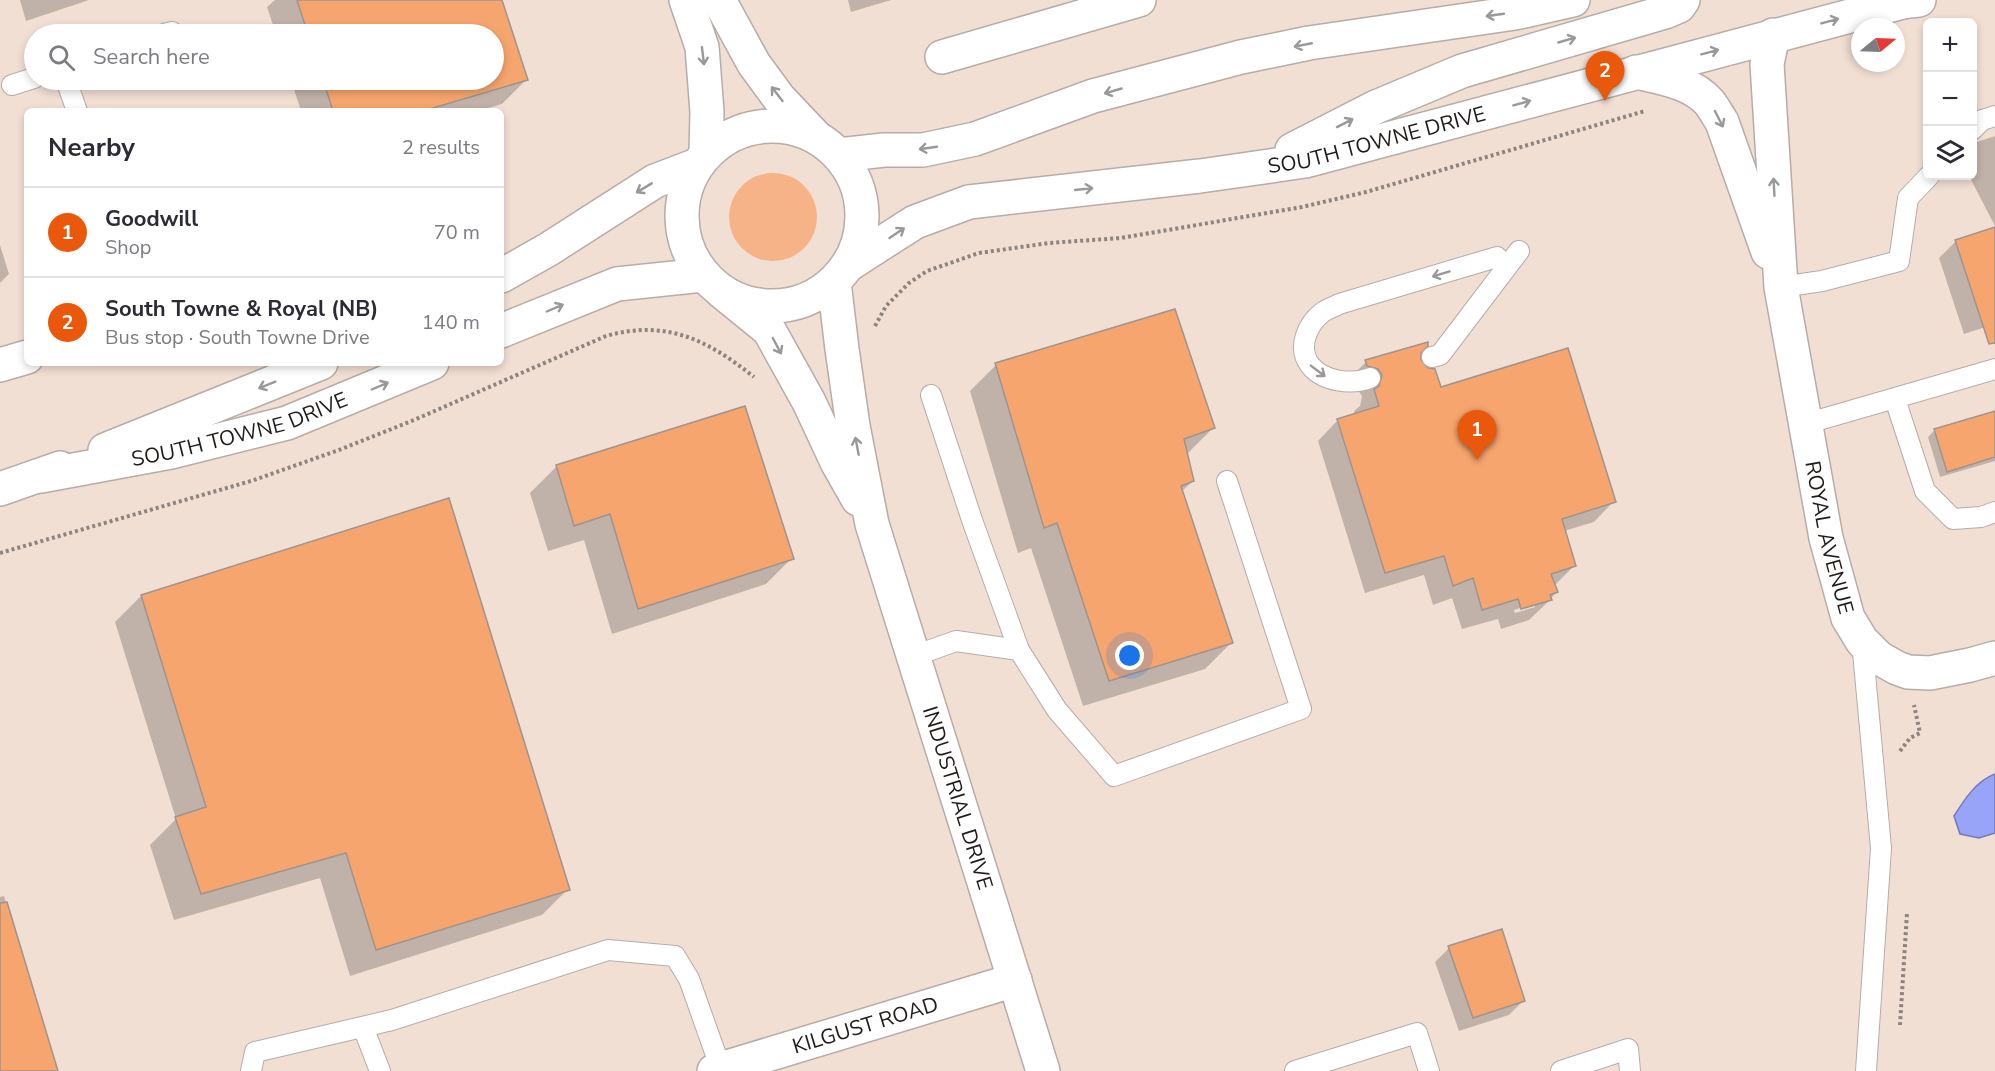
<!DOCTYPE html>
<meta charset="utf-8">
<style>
body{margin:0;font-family:"Nunito Sans",sans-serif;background:#f2f2f3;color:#2b2b33}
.controls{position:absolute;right:18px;top:18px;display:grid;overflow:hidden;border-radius:9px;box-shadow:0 3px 9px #0003}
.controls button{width:54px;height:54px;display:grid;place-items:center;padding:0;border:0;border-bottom:2px solid #e1e1e2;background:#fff;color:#2b2b33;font:30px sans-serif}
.compass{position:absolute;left:1851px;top:18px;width:54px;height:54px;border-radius:50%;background:#fff;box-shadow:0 3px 9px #0003;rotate:71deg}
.you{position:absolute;left:1130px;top:656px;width:21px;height:21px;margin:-15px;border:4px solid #fff;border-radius:50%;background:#1a73e8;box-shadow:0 0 0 9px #1a73e833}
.badge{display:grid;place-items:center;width:39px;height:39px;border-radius:50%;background:#ea580c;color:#fff;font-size:20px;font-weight:700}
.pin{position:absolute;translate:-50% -50px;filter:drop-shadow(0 2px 3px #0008)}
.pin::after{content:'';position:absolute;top:32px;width:21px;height:18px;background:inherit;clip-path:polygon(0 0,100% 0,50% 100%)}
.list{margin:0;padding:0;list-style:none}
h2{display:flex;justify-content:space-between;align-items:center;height:78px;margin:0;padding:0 24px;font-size:26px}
h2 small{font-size:20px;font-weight:400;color:#7c7c81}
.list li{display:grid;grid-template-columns:39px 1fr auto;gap:18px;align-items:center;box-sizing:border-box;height:90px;padding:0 24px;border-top:2px solid #e1e1e2}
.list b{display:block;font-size:22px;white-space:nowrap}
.list p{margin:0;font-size:20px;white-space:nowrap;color:#7c7c81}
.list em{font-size:20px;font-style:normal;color:#7c7c81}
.icon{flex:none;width:33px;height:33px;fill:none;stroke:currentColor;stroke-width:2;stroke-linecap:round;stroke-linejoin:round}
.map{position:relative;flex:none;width:1995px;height:1071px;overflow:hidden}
.search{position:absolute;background:#fff;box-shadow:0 3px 9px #0003;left:24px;top:24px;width:480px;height:66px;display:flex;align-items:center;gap:15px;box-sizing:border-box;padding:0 21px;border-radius:33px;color:#7c7c81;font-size:22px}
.panel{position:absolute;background:#fff;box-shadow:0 3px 9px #0003;left:24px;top:108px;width:480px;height:258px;border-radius:9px}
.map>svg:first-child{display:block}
</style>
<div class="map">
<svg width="1995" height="1071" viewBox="0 0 1995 1071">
<rect width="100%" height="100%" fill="#f9eee7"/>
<path fill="#f2dfd4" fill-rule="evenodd" d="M 0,0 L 1995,0 L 1995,1071 L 0,1071 ZM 1928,22 L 1972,22 L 1972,176 L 1928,176 ZM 1860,27 L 1896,27 L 1896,63 L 1860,63 ZM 34,34 L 494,34 L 494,80 L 34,80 ZM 27,111 L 501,111 L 501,363 L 27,363 Z"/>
<circle fill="#f6b387" cx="773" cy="217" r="44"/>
<path fill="#97a4f7" stroke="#737bb4" stroke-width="1.5" d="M 1995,774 L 1995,833 L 1979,838 L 1960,834 L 1954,816 C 1964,800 1976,781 1995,774 Z"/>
<g fill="#0003" fill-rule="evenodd">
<path d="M 20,0 L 89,0 L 26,21 Z"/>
<path d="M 275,0 L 500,0 L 527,79 L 502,104 L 478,111 L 301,111 L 291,80 L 494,80 L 494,34 L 276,34 L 267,7 Z"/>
<path d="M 848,0 L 891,0 L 851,12 Z"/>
<path d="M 1995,136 L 1995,226 L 1969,176 L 1972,176 L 1972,147 L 1977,142 Z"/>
<path d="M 1995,228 L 1995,324 L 1964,334 L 1939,258 L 1956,241 Z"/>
<path d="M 0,245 L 9,274 L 0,283 Z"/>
<path d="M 1419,353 L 1419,361 L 1440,389 L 1614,501 L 1594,522 L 1564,531 L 1574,566 L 1554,586 L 1556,592 L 1550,600 L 1529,620 L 1501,629 L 1498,619 L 1462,629 L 1452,598 L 1433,605 L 1424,575 L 1365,593 L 1318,441 L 1338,420 L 1355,415 L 1354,411 L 1360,406 L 1362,396 L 1357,389 L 1346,382 L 1366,362 ZM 1535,604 L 1535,607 L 1515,613 L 1514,610 Z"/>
<path d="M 996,365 L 1213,428 L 1187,454 L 1193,481 L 1181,492 L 1231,643 L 1205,669 L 1083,706 L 1031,548 L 1018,553 L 970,391 Z"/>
<path d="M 744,408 L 792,558 L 766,584 L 612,634 L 584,540 L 548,551 L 530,493 L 556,467 Z"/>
<path d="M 1995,412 L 1995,461 L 1940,477 L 1928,437 L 1935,430 Z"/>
<path d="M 141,596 L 568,889 L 542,915 L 350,976 L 320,878 L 174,920 L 150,845 L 176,819 L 115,622 Z"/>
<path d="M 4,896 L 56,1071 L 0,1071 L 0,897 Z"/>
<path d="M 1449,948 L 1523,1001 L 1509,1015 L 1459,1031 L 1435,962 Z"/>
</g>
<g fill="#f7a56e" stroke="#9e948e" stroke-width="1.5">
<path d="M 297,0 L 502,0 L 528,80 L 423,111 L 333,111 L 323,80 L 494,80 L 494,34 L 308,34 Z"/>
<path d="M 1995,227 L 1995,343 L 1989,344 L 1955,240 Z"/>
<path d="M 1175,309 L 1215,428 L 1184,439 L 1194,481 L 1181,486 L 1233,643 L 1109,681 L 1057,523 L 1044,528 L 995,363 Z"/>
<path d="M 1428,342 L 1428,346 L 1421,353 L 1421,360 L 1428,368 L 1435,369 L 1441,387 L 1568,348 L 1616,502 L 1562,519 L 1576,566 L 1551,574 L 1558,592 L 1550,595 L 1552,600 L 1521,609 L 1518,599 L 1482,610 L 1473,578 L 1453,586 L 1444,556 L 1385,573 L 1337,419 L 1379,406 L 1374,389 L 1379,386 L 1382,375 L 1378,369 L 1367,366 L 1365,360 Z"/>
<path d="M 745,406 L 794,559 L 638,609 L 610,514 L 574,526 L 556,465 Z"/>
<path d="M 1995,411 L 1995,457 L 1947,472 L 1934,429 Z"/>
<path d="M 449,498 L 570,890 L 376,950 L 346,853 L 201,894 L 175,817 L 206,807 L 141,595 Z"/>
<path d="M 7,902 L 58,1071 L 0,1071 L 0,903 Z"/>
<path d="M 1502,929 L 1525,1001 L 1473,1018 L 1448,946 Z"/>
</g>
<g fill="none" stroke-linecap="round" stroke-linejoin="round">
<defs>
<g id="service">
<path d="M 164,34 L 172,32"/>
<path d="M 66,80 L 77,111"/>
<path d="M 12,85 L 34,78"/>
<path d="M 1972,130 L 1982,120 L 1995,116"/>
<path d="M 1781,287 L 1822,281 L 1899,261 L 1908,198 L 1929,176"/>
<path d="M 1432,357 L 1440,355 L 1519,251"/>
<path d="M 1370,378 C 1352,385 1323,382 1310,365 C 1297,348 1307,324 1323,312 C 1327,309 1334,307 1339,304 L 1497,257"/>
<path d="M 931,395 L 972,520 L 1019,650"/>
<path d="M 1895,399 L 1925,491 L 1953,519 L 1981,517 L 1995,512"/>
<path d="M 1805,424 L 1995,369"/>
<path d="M 1862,641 L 1881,848 L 1866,1071"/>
<path d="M 914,656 L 956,641 L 1019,650 L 1057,710 L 1114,776 L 1301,709 L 1227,481"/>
<path d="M 363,1027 L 380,1071"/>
<path d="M 251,1071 L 255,1052 L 392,1020 L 608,950 L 675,956 L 689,979 L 721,1069"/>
<path d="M 1295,1071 L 1417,1033 L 1429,1071"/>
<path d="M 1561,1071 L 1628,1049 L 1630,1071"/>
</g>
<g id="minor">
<path id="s1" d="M 1773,35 L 1767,64 L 1781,287 L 1826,538 L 1848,618 L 1862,641 L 1879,658 L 1897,668 L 1908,672 L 1930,673 L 1970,665 L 1995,658"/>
<path d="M 942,57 L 1139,0"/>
<path d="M 1636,72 C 1661,78 1691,82 1709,102 C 1714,108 1718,116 1722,122 L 1768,252"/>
<path id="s2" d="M 834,282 L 842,349 L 853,426 L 872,524 L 1043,1071"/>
<path d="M 721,291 L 769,330 L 809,402 L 837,462 L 858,499"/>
<path d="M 0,365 L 27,357"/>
<path id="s3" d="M 714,1071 L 1015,980"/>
</g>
<g id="tertiary">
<path d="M 686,0 L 702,47 L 707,112 L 706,152"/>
<path d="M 719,0 L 754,64 L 779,98 L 815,136"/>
<circle cx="772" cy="216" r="90"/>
<path d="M 1292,150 L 1376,107 L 1462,71 L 1665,12 L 1679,6 L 1683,0"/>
<path d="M 839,155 L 884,150 L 923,150 L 975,139 L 1093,96 L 1241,57 L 1309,43 L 1515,13 L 1573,0"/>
<path id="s4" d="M 848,265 L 915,222 L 969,202 L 1200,176 L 1305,161 L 1910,0"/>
<path d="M 501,276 L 549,249 L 655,181 L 697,165"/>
<path d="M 501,331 L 617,284 L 703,275"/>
<path d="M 105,450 L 321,363"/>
<path id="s5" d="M 41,476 L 171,452 L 287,423 L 432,363"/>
<path d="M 0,489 L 60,468"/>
</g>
<path id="motorway" d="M 1900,2 L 1919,0"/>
</defs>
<use href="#service" stroke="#b7aca6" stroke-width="22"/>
<use href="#minor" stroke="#b7aca6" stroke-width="36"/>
<use href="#tertiary" stroke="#b7aca6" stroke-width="36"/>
<use href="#motorway" stroke="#b7aca6" stroke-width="36"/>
<g stroke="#8b847f" stroke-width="4" stroke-dasharray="3 3" stroke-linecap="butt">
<path d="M 875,326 L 886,306 L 909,283 L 927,271 L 979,253 L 1049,243 L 1121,238 L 1302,207 L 1366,192 L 1645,111"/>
<path d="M 0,553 L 251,481 L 339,450 L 414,420 L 606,336 C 666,319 708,340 754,377"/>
<path d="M 1900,751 L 1910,738 L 1920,733 L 1914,705"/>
<path d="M 1900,1025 L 1907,913"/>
</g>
<use href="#service" stroke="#fff" stroke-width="20"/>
<use href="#minor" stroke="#fff" stroke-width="33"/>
<use href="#tertiary" stroke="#fff" stroke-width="33"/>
<use href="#motorway" stroke="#fff" stroke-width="33"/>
</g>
<defs><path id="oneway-shaft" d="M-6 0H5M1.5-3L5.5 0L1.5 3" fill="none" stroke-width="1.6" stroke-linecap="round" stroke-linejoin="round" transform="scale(1.5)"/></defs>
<g stroke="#9a9898">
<use href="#oneway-shaft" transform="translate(1495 15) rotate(172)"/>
<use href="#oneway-shaft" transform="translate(1830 21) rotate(-15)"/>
<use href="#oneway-shaft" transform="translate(1567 40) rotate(-16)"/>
<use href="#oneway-shaft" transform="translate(1303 45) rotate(169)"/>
<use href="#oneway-shaft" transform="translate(1710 52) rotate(-15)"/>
<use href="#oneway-shaft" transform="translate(703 56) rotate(83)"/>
<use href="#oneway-shaft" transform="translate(1113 91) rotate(164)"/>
<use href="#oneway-shaft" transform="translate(777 94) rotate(-128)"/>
<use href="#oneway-shaft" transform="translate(1522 103) rotate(-15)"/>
<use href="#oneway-shaft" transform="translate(1719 119) rotate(63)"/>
<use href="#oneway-shaft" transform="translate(1345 123) rotate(-27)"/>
<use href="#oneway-shaft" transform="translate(928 148) rotate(172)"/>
<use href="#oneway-shaft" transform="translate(1774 187) rotate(-93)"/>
<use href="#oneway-shaft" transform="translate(644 188) rotate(149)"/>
<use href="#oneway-shaft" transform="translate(1084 189) rotate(-6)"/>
<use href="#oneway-shaft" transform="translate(897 233) rotate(-34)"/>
<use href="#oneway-shaft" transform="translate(1441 274) rotate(163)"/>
<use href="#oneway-shaft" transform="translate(555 308) rotate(-23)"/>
<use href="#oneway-shaft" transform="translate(777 346) rotate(62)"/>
<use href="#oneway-shaft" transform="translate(1318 371) rotate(37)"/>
<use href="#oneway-shaft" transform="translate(267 385) rotate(158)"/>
<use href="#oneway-shaft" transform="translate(380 386) rotate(-23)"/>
<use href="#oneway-shaft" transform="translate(857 446) rotate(-101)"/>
</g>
<g text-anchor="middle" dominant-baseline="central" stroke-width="5" stroke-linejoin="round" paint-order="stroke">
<g font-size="21" fill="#1f1b19" stroke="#fefefe">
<text stroke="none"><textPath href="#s4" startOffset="550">SOUTH TOWNE DRIVE</textPath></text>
<text stroke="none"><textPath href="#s5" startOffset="204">SOUTH TOWNE DRIVE</textPath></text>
<text stroke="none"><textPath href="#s1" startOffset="508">ROYAL AVENUE</textPath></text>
<text stroke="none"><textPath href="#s2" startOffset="532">INDUSTRIAL DRIVE</textPath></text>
<text stroke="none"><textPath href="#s3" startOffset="158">KILGUST ROAD</textPath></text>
</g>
</g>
</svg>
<div class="controls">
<button>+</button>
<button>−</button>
<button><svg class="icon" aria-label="layers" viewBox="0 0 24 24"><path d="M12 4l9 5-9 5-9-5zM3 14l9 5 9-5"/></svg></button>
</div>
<svg class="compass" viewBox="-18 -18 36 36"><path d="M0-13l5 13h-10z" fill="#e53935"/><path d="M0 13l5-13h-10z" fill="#7c7c81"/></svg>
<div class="you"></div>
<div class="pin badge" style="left:1477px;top:460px">1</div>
<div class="pin badge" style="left:1605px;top:101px">2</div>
<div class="search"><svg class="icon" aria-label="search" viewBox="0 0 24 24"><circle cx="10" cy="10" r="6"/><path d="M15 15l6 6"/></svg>Search here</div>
<section class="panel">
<h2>Nearby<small>2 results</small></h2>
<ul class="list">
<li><span class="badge">1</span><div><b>Goodwill</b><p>Shop</p></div><em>70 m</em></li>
<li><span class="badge">2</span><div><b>South Towne &amp; Royal (NB)</b><p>Bus stop · South Towne Drive</p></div><em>140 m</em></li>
</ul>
</section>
</div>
